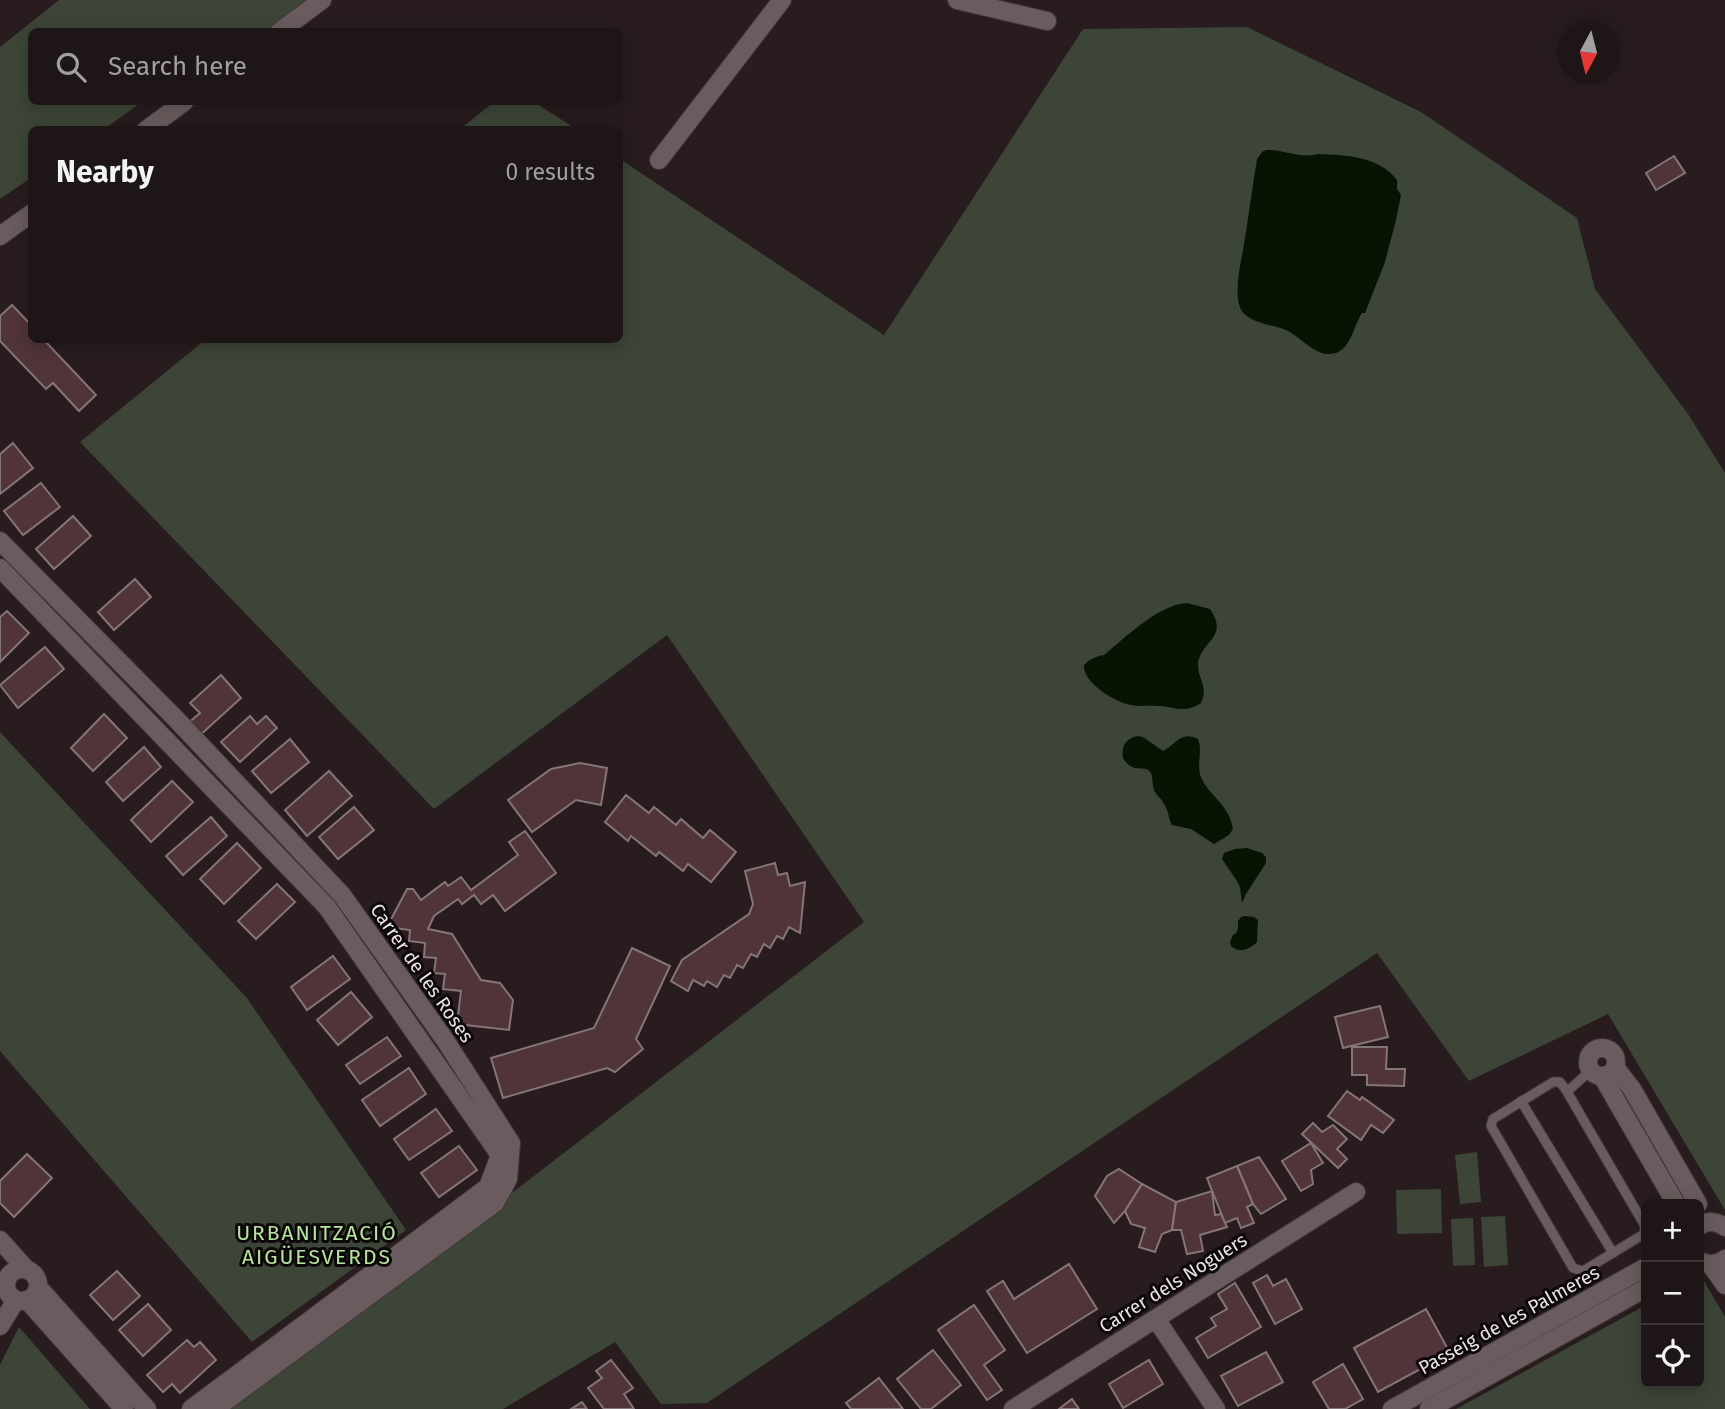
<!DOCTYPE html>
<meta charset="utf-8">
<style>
body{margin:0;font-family:"Fira Sans",sans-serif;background:#261e1f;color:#f1f3f6}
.controls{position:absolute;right:21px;bottom:21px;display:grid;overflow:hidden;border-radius:10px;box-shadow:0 4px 18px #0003}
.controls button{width:63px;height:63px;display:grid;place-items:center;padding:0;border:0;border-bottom:2px solid #3c3435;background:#1e1516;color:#f1f3f6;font:35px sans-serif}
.compass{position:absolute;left:1557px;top:21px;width:63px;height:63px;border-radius:50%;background:#1e1516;box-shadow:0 4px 18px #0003;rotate:187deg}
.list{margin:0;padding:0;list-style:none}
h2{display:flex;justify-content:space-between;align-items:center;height:91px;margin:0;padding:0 28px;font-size:30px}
h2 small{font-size:23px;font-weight:400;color:#a19fa1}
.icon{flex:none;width:38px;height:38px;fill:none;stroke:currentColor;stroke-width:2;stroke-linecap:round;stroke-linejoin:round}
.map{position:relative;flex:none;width:1725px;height:1409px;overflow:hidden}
.search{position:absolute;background:#1e1516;box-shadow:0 4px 18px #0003;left:28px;top:28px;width:595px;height:77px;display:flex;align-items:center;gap:18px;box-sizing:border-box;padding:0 24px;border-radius:10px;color:#a19fa1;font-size:26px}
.panel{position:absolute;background:#1e1516;box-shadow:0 4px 18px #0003;left:28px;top:126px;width:595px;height:217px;border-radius:10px}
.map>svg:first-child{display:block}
</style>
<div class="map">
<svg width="1725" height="1409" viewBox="0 0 1725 1409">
<rect width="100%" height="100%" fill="#281c1e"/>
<g fill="#3c4537">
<path d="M 59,0 L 311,0 L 268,31 L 32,32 L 32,102 L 142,102 L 104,129 L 32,130 L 31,178 L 0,199 L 0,47 Z"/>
<path d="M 1247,27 L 1421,112 L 1577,218 L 1595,289 L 1688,414 L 1725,473 L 1725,1210 L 1608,1014 L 1469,1081 L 1377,953 L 707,1403 L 661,1404 L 615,1342 L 503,1409 L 231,1409 L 864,922 L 667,635 L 434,809 L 80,442 L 205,340 L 620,340 L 620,159 L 884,335 L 1083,29 Z"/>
<path d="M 494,102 L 534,102 L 576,129 L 460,129 Z"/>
<path d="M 0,732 L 247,998 L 406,1230 L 252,1342 L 0,1051 Z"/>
<path d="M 1477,1152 L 1481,1202 L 1460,1204 L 1455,1155 Z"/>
<path d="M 1441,1189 L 1442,1233 L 1397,1234 L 1396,1190 Z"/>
<path d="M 1505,1216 L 1508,1265 L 1484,1267 L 1481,1217 Z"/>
<path d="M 1473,1218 L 1475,1265 L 1453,1266 L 1451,1219 Z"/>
<path d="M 1701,1276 L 1725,1317 L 1725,1409 L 1456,1409 L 1646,1305 L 1646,1383 L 1699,1383 L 1699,1277 Z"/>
<path d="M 19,1327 L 90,1409 L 0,1409 L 0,1365 Z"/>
</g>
<g fill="#071403">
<path d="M 1266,150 C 1283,149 1300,159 1318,154 C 1345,155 1379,156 1397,180 L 1397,189 L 1401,195 L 1396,220 L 1385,262 L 1365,313 L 1362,313 C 1354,325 1351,348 1336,353 C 1318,359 1303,339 1288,331 C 1274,324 1243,324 1239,304 C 1235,287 1240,267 1243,250 C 1248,220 1252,190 1257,159 L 1262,152 Z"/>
<path d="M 1187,603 L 1210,609 C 1230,639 1200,640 1198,665 C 1198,679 1209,688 1201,703 C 1184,714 1176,707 1159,706 C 1149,705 1140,707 1131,705 C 1116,703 1082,682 1084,665 C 1090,659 1096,656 1104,655 C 1126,637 1158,605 1187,603 Z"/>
<path d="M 1138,736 L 1143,737 L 1163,751 C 1176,745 1180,730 1198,739 C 1203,751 1196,765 1201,777 C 1209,796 1229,804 1233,829 L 1229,835 L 1214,844 L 1191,829 L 1172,825 C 1168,818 1169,811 1164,804 C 1161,798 1156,795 1154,790 C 1152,784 1153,777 1151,773 C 1145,763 1134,776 1123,758 C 1121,746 1126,738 1138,736 Z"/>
<path d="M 1247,848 L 1262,853 L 1266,857 L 1266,863 L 1246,894 L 1242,903 L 1240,887 L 1237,881 L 1222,859 L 1224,853 L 1235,849 Z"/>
<path d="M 1245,916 L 1254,917 L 1258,920 L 1257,942 C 1250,949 1240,954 1231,946 L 1230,942 L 1233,935 C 1239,932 1238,927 1238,921 L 1241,917 Z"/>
</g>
<g fill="#50343a" stroke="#847578" stroke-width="2">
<path d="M 1674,156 L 1685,173 L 1656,190 L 1646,173 Z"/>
<path d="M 12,305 L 32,326 L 32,340 L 44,340 L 96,395 L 79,411 L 53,383 L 46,389 L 0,341 L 0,316 Z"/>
<path d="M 13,443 L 33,468 L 0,494 L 0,454 Z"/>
<path d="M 41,483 L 60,507 L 23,535 L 4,511 Z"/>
<path d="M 73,516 L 91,536 L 54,569 L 36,549 Z"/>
<path d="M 135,579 L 151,597 L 114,630 L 98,612 Z"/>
<path d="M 7,611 L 29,633 L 0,662 L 0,617 Z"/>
<path d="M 45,647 L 64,669 L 18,708 L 0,685 Z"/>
<path d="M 221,675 L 241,698 L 198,737 L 187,724 L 200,713 L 190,703 Z"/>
<path d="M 104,714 L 127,738 L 93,771 L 71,748 Z"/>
<path d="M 250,716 L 257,724 L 266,716 L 277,728 L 240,762 L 221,742 Z"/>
<path d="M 290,739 L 309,762 L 271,793 L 252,771 Z"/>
<path d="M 144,747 L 161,767 L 123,801 L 106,782 Z"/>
<path d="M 580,763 L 607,768 L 601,805 L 576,800 L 532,832 L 508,800 L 551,769 Z"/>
<path d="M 329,771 L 352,796 L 307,836 L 285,810 Z"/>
<path d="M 172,781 L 193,802 L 151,842 L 131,820 Z"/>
<path d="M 626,795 L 649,813 L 654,807 L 676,825 L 681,819 L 703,838 L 710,830 L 736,852 L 711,882 L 688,864 L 683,871 L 659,852 L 656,856 L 631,836 L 628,841 L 605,822 Z"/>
<path d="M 354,807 L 374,830 L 338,859 L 319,837 Z"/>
<path d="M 211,817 L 227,836 L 183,875 L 166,856 Z"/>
<path d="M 525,831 L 556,873 L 505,911 L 493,895 L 481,904 L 474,895 L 462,904 L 458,899 L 434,916 L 428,929 L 452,934 L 481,980 L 500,983 L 513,1000 L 509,1030 L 457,1024 L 461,991 L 443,989 L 445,974 L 434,973 L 436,958 L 424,957 L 425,943 L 409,941 L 410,930 L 387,927 L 407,889 L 413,889 L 421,900 L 445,882 L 448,886 L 461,877 L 471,890 L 518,855 L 509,842 Z"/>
<path d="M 237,843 L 261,868 L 224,904 L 200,879 Z"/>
<path d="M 775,863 L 778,875 L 787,873 L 790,886 L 805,882 L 800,933 L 789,927 L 783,939 L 777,936 L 770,948 L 764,944 L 757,957 L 751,954 L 743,968 L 737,965 L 730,978 L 724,975 L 717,987 L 707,981 L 704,986 L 693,980 L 688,991 L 671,981 L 682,960 L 749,914 L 753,904 L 745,871 Z"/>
<path d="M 277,884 L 295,902 L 256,939 L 238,921 Z"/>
<path d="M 632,948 L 670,966 L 636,1039 L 643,1049 L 615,1072 L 607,1068 L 503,1098 L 491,1058 L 594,1028 Z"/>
<path d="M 333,956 L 350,979 L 307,1010 L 291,987 Z"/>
<path d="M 351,992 L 372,1017 L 338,1045 L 317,1020 Z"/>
<path d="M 1380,1006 L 1388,1037 L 1343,1048 L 1335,1017 Z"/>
<path d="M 387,1037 L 401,1056 L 360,1084 L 346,1065 Z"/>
<path d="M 1352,1047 L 1387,1047 L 1386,1069 L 1405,1069 L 1404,1086 L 1367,1085 L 1367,1075 L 1352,1075 Z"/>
<path d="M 409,1068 L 426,1094 L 380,1126 L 362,1100 Z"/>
<path d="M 1347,1091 L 1360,1100 L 1362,1097 L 1394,1120 L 1383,1133 L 1371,1125 L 1361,1140 L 1328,1116 Z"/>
<path d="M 436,1109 L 452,1131 L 409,1160 L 394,1139 Z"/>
<path d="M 1313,1123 L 1322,1132 L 1333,1125 L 1347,1139 L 1337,1149 L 1347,1159 L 1338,1168 L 1302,1134 Z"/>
<path d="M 1311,1143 L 1323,1163 L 1311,1170 L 1313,1184 L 1301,1191 L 1282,1161 Z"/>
<path d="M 459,1146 L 477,1170 L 439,1197 L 421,1173 Z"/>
<path d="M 27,1154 L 52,1178 L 14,1217 L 0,1203 L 0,1181 Z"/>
<path d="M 1259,1157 L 1286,1199 L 1261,1214 L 1253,1204 L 1237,1166 Z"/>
<path d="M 1237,1166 L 1253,1204 L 1247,1207 L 1254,1223 L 1241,1228 L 1237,1218 L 1225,1223 L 1207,1178 Z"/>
<path d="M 1119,1169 L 1142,1184 L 1125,1211 L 1114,1223 L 1095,1196 L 1107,1176 Z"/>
<path d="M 1142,1184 L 1176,1202 L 1172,1230 L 1162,1234 L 1155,1252 L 1139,1247 L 1145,1228 L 1131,1224 L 1125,1211 Z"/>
<path d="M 1212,1191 L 1215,1215 L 1221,1214 L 1227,1227 L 1200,1235 L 1203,1251 L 1187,1254 L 1181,1230 L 1172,1230 L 1176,1202 Z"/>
<path d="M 1069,1264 L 1097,1309 L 1027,1353 L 987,1291 L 1003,1281 L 1014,1299 Z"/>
<path d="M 117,1271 L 140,1296 L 113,1320 L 90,1295 Z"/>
<path d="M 1267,1275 L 1273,1286 L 1286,1279 L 1302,1309 L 1275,1324 L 1253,1283 Z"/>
<path d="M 1235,1283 L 1261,1327 L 1208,1358 L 1196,1338 L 1216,1326 L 1211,1318 L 1227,1309 L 1218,1294 Z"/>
<path d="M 148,1304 L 171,1330 L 143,1356 L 119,1330 Z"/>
<path d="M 974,1305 L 1005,1350 L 984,1365 L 1002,1390 L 987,1400 L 938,1330 Z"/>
<path d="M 1426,1309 L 1450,1353 L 1378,1392 L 1354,1348 Z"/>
<path d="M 187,1340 L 194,1347 L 200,1342 L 216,1360 L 180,1393 L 172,1384 L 163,1392 L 147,1375 Z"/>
<path d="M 933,1350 L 961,1385 L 931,1409 L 921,1409 L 897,1379 Z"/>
<path d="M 1266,1352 L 1283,1382 L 1238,1406 L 1221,1376 Z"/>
<path d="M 611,1360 L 633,1388 L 624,1394 L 634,1409 L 604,1409 L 588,1388 L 602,1378 L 596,1371 Z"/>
<path d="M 1149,1360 L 1163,1384 L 1123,1408 L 1109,1384 Z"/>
<path d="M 1343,1364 L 1363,1399 L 1345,1409 L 1329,1409 L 1313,1382 Z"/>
<path d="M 879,1378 L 903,1409 L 851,1409 L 846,1403 Z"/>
<path d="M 1072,1399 L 1079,1409 L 1059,1409 Z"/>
<path d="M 582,1402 L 587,1409 L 571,1409 Z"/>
</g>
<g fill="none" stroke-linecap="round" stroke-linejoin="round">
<defs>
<g id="service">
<path d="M 1566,1090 L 1560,1082 L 1553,1082 L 1493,1119 L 1491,1126 L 1573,1268 L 1583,1271 L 1644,1234 L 1645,1226 L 1566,1090 L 1570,1089 L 1590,1071"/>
<path d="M 1521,1101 L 1613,1253"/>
</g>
<g id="minor">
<path d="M 957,0 L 1047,21"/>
<path d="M 279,32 L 322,0"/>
<path d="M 146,130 L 184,102"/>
<path d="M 659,160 L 782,0"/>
<path d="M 0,236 L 32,213"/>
<path d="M 0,541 L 176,719 L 342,895 L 445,1040 L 511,1143 L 508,1179 L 495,1203 L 215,1409"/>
<path d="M 0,568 L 327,907 L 500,1155 L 488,1187 L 191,1409"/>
<circle cx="1602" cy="1062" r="14"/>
<path d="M 1615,1067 L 1632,1089 L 1698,1204"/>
<path d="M 1602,1076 L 1676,1204"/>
<path d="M 1699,1226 C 1708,1220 1716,1221 1725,1227"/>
<path d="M 0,1240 L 26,1269"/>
<path d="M 1699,1261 C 1708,1265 1717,1266 1725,1259"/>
<path d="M 1711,1265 L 1725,1285"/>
<circle cx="22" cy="1285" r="16"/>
<path d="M 38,1287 L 147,1409"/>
<path d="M 27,1300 L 124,1409"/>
<path d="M 1156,1319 L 1216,1409"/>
<path d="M 0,1326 L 16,1300"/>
<path d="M 1013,1409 L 1356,1192"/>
<path d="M 1392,1409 L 1646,1267"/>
<path d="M 1429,1409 L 1646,1288"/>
</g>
</defs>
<use href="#service" stroke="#403738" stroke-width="11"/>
<use href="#minor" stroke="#403738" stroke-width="20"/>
<use href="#service" stroke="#6a5c5e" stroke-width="9"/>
<use href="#minor" stroke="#6a5c5e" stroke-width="18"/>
</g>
<g text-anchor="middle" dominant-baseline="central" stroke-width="6" stroke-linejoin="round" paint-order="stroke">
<g font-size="19" fill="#eae2e3" stroke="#0d0809">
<text transform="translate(422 973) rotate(55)">Carrer de les Roses</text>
<text transform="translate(1173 1283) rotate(-32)">Carrer dels Noguers</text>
<text transform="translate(1509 1320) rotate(-29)">Passeig de les Palmeres</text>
</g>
<g font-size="21" letter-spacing="2" fill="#b5e3a1" stroke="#0d0809">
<text x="317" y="1233">URBANITZACIÓ<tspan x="317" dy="24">AIGÜESVERDS</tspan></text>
</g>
</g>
</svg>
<div class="controls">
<button>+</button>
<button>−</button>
<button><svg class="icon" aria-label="locate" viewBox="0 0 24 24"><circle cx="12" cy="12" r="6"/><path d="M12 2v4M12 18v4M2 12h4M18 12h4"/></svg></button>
</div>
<svg class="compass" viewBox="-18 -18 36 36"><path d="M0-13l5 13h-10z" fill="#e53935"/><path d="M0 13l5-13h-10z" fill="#a19fa1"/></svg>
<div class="search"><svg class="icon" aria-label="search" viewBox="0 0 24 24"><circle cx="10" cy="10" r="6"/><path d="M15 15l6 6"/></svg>Search here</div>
<section class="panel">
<h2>Nearby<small>0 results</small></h2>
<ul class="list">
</ul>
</section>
</div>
